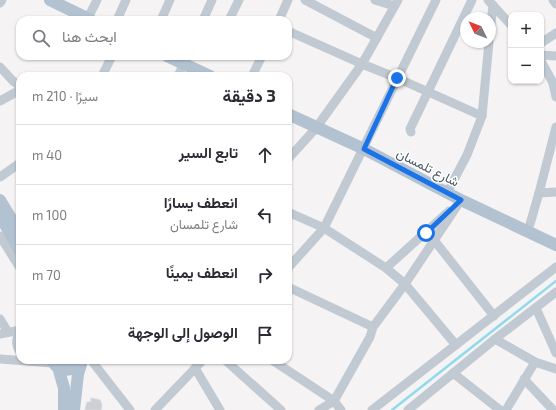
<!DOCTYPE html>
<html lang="ar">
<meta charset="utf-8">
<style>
body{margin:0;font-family:"Exo 2",Vazirmatn,sans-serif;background:#f2f2f3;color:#2b2b33;direction:rtl}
.controls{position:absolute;right:12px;top:12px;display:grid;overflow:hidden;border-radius:8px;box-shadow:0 1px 3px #0004}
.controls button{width:36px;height:36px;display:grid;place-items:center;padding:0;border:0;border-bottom:1px solid #e1e1e2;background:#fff;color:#2b2b33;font:20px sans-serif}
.compass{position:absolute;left:460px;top:12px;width:36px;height:36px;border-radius:50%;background:#fff;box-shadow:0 1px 3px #0004;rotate:313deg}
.stop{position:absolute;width:12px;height:12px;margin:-9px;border:3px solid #1a73e8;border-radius:50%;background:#fff}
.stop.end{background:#1a73e8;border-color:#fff;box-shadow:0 1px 4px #0008}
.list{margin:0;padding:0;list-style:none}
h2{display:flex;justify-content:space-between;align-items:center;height:52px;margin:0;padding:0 16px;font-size:17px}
h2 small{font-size:13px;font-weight:400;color:#7c7c81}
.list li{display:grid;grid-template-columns:26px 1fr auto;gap:12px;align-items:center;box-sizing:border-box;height:60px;padding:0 16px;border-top:1px solid #e1e1e2}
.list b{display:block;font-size:15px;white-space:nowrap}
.list p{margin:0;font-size:13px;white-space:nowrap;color:#7c7c81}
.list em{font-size:13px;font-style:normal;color:#7c7c81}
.icon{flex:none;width:22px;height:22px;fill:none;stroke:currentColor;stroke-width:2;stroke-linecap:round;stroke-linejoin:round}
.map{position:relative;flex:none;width:556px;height:410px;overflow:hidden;direction:ltr}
.search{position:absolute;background:#fff;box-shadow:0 1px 3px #0004;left:16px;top:16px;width:276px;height:44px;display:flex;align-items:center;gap:10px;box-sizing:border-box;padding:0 14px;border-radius:12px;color:#7c7c81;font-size:15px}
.panel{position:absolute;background:#fff;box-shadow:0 1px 3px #0004;left:16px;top:72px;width:276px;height:292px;border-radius:12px;direction:rtl}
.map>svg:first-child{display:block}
</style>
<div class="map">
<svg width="556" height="410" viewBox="0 0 556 410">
<rect width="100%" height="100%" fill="#f5f3f3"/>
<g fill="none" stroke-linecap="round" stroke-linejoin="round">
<path stroke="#90daee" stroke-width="2.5" d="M 392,410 L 556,281"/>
</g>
<path fill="#cdcfd5" stroke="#d7d9de" d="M 91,398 L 100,400 L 102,405 L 101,410 L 85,410 L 87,402 L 91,402 Z"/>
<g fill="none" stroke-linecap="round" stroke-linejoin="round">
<g stroke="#c1cad2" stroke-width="9">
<path d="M 305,0 L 377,38"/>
<path d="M 375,0 L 394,6"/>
<path d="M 488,0 L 511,25"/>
<path d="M 553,0 L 556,4"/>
<path d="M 0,3 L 2,0"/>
<path d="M 88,18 L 97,0"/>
<path d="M 117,20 L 126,0"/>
<path d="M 161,20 L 170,0"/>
<path d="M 203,20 L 212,0"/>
<path d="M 229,20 L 239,0"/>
<path d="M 279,20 L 288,0"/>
<path d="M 288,31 L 362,64 L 397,78 L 482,116"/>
<path d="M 490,33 L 493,5"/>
<path d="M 541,43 L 556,33"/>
<path d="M 541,55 L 556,56"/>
<path d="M 541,61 L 553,83 L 556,97"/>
<path d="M 0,67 L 13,81 L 20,86"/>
<path d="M 102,76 L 112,56"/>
<path d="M 178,76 L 187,56"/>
<path d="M 252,76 L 262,56"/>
<path d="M 0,101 L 20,90"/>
<path d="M 411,132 L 410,129 L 472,0"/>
<path d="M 288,159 L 316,128 L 362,64 L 398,0"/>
<path d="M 0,177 L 20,163"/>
<path d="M 447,193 L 467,155 L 482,116 L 489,42"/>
<path d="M 539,193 L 556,192"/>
<path d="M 288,212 L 324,228 L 386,268 L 405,284 L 456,345"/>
<path d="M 528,231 L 539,193 L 556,127"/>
<path d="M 426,233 L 434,240 L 494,316"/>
<path d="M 0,236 L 20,268"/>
<path d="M 288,268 L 324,228 L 436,0"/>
<path d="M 386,268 L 449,211"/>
<path d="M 288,287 L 373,327"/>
<path d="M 536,308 L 556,353"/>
<path d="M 0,319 L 8,332"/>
<path d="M 20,331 C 16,339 15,344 20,352"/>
<path d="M 0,334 L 20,330"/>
<path d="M 495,339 L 535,362 L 556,369"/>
<path d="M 0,359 L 53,363"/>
<path d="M 91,360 L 130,410"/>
<path d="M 225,360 L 281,410"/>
<path d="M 272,360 L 334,401 L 341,410"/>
<path d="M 195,368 L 220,410"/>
<path d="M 453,373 L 500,410"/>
<path d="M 524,379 L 553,410"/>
<path d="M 155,410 L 203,360"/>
<path d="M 319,410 L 334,401 L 370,337 L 373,327 L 405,284 L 461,200"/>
<path d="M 372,410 L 556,267"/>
<path d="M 408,410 L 495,339 L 556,292"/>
<path d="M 506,410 L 535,362"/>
</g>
<g stroke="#b3c2d1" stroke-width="12">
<path d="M 50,0 L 91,20"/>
<path d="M 167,56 L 210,76"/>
<path d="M 288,114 L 364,149 L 461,200 L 556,245"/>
<path d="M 0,200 L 20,233"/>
<path d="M 0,216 L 20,251"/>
<path d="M 52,360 C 58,374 75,372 82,360"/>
<path d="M 58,367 L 64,388 L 64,410"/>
<path d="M 74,410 L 78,374 L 82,361"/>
</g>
</g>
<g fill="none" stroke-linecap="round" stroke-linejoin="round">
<path stroke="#1a73e8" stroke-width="5" d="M 397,78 L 364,149 L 461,200 L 426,233"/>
</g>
<g text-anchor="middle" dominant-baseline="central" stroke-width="3" stroke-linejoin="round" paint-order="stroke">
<g font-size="13" fill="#4a5661" stroke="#fff">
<text transform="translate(428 167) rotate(27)">شارع تلمسان</text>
</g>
</g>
</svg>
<div class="controls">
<button>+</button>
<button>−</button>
</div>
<svg class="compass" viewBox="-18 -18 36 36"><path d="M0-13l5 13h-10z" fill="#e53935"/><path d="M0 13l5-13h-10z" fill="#7c7c81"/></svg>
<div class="stop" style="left:426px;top:233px"></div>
<div class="stop end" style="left:397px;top:78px"></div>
<div class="search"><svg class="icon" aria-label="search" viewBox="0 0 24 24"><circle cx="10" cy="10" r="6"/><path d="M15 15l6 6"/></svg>ابحث هنا</div>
<section class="panel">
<h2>3 دقيقة<small>سيرًا · 210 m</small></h2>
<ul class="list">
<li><svg class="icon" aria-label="ahead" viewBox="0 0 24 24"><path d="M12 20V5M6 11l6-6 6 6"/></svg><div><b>تابع السير</b></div><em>40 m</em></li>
<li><svg class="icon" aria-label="left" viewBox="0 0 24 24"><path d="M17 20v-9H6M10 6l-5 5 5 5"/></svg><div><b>انعطف يسارًا</b><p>شارع تلمسان</p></div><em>100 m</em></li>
<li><svg class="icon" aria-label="right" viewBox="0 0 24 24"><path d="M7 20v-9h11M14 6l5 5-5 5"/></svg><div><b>انعطف يمينًا</b></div><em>70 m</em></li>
<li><svg class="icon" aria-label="arrive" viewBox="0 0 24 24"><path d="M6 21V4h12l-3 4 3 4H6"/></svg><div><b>الوصول إلى الوجهة</b></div></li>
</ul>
</section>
</div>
